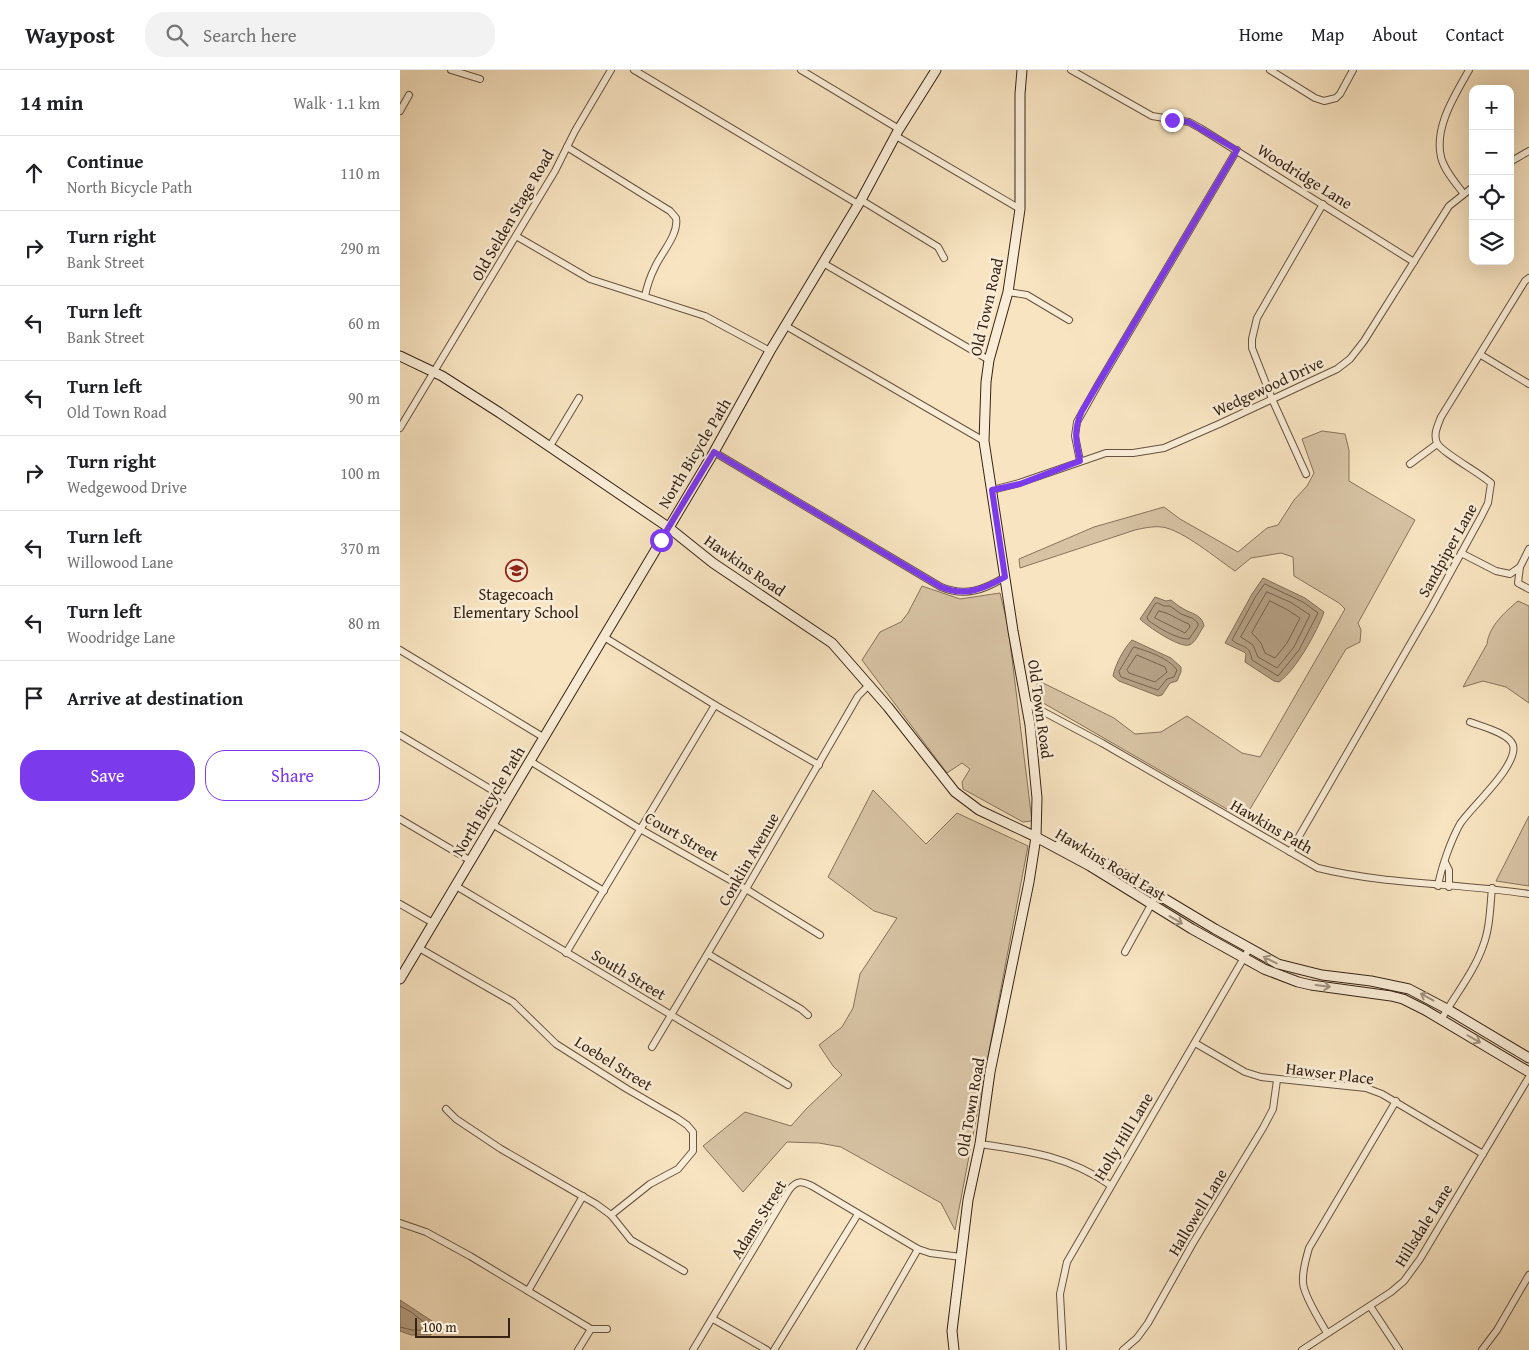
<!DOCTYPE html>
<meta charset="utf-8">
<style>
body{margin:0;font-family:"Gentium Book Plus",serif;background:#f2f2f2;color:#202124}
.controls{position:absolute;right:15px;top:15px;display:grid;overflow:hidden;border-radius:10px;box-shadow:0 5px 20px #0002}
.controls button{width:45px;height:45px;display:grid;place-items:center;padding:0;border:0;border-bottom:1px solid #e0e0e0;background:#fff;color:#202124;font:25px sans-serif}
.scale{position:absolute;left:15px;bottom:12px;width:95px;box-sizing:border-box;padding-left:5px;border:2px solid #362315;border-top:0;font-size:14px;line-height:18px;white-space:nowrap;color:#362315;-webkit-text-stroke:4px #faedd7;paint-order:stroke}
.stop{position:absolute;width:15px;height:15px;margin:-11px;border:4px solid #7c3aed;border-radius:50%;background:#fff}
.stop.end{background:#7c3aed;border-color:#fff;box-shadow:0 1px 5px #0008}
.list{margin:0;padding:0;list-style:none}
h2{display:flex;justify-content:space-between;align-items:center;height:65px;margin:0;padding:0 20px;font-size:21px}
h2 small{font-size:16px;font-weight:400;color:#757577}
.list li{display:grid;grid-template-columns:32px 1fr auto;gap:15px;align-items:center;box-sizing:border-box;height:75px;padding:0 20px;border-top:1px solid #e0e0e0}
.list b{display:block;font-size:19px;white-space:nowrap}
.list p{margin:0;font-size:16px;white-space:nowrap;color:#757577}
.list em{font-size:16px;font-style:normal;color:#757577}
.actions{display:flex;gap:10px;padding:15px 20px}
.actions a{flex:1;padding:11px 0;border:1px solid #7c3aed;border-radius:20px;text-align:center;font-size:18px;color:#7c3aed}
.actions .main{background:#7c3aed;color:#fff}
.icon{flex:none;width:28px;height:28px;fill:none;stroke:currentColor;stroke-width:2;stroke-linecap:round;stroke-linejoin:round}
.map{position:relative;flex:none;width:1129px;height:1280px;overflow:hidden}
header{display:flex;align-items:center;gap:30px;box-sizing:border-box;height:70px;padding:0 25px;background:#fff;border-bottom:1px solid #e0e0e0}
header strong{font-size:24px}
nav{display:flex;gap:28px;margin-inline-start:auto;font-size:18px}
.search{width:350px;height:45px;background:#f2f2f2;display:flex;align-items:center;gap:12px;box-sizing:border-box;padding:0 18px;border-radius:20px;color:#757577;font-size:19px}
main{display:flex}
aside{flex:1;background:#fff}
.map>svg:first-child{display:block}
</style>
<header>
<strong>Waypost</strong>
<div class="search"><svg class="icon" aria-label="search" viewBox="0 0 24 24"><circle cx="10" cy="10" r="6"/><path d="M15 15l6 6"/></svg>Search here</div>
<nav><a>Home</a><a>Map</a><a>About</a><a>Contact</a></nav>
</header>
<main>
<aside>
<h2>14 min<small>Walk · 1.1 km</small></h2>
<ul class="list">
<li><svg class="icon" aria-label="ahead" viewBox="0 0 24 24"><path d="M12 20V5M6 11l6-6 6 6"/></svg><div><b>Continue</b><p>North Bicycle Path</p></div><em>110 m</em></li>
<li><svg class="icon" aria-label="right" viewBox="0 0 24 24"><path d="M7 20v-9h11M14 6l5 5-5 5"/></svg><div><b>Turn right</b><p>Bank Street</p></div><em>290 m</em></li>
<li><svg class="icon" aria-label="left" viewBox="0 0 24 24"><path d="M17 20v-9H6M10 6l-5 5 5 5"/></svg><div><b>Turn left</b><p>Bank Street</p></div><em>60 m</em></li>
<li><svg class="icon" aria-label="left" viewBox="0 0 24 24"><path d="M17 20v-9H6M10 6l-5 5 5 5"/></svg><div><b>Turn left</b><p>Old Town Road</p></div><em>90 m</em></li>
<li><svg class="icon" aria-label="right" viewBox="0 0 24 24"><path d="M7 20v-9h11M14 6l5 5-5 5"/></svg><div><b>Turn right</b><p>Wedgewood Drive</p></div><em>100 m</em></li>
<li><svg class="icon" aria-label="left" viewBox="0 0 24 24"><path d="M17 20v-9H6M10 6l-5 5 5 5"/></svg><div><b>Turn left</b><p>Willowood Lane</p></div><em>370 m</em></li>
<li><svg class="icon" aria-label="left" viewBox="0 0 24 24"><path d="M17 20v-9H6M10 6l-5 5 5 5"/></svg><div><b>Turn left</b><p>Woodridge Lane</p></div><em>80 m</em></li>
<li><svg class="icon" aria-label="arrive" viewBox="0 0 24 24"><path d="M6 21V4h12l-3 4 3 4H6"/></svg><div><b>Arrive at destination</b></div></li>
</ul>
<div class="actions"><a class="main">Save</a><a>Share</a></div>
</aside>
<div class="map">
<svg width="1129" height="1280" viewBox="0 0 1129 1280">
<rect width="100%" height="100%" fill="#f8e4c1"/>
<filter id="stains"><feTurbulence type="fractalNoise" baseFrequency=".004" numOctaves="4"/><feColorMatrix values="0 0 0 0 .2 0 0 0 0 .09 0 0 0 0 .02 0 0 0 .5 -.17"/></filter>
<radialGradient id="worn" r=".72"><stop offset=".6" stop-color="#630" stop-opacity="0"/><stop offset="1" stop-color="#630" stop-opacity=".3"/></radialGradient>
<g fill="#d7c3a4" stroke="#86735c">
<path d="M 922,361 L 945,364 L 949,380 L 949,411 L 1015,450 L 958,553 L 961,560 L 960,572 L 946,579 L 844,749 L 638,630 L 637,610 L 714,648 L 735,664 L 761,662 L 787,646 L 842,683 L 860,687 L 945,539 L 939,533 L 894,506 L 893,487 L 881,483 L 851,488 L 835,501 C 817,489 783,460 762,457 C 753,456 744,458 735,460 L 620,498 L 619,489 L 694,457 L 764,437 L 780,449 L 838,482 L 867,458 L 878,455 L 894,430 L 907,416 L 914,403 L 902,369 Z"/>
<path d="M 522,516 L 560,529 L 600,523 L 608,556 L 632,751 L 623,752 L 563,719 L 562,712 L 570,699 L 562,693 L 547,703 L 462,590 L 480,562 L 501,552 L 508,543 Z"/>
<path d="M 1118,531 L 1129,536 L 1129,633 L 1106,617 L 1083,611 L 1063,617 L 1087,574 C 1089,556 1105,542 1118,531 Z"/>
<path d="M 473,720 L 526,774 L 557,743 L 628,776 L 555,1160 L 541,1133 L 441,1077 L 419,1073 L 387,1072 L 343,1122 L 303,1076 L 345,1042 L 391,1056 L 407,1038 L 442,1005 L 433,996 L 419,975 L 442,957 L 453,938 L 460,904 L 497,848 L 474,841 L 428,807 Z"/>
<path d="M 1129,746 L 1129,816 L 1096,811 Z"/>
</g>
<g fill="#b6a287" stroke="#836f59">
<path d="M 863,508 L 905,528 L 924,542 C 917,562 896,600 879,612 L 874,611 L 845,592 L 846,584 L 844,582 L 825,573 L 852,524 Z"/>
<path d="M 755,527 L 766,531 L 771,530 C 775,533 778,536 782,538 C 791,544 802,544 804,556 C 800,561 795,574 789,575 C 779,578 747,556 740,549 Z"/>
<path d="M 732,570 L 771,588 L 781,597 L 781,602 L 777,611 L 770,613 L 762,625 L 758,626 L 719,611 L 713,606 C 715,595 724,578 732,570 Z"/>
<path d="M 0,1230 L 35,1253 L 31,1265 L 11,1265 L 0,1261 Z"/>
</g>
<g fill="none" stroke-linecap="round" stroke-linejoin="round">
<g stroke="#76624e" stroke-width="1">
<path d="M 865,514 L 903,532 L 918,543 L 899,580 L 878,606 L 852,590 C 849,573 843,579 832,570 L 856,526 Z"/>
<path d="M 867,522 L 890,532 L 910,545 L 894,577 L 877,598 L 858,587 L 853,575 L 841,567 Z"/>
<path d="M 870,531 L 886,539 L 900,548 L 887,573 L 875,588 L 865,583 L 861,573 L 852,563 Z"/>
<path d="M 758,533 L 764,536 L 770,536 L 781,544 L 792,548 L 798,553 L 798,556 L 789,569 C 779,570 756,557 748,550 L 747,547 L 755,534 Z"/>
<path d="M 759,541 C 770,543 778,550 789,554 L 790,557 L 785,563 L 755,548 Z"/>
<path d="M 734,577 C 747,581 769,588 777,600 L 774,607 L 767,609 L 758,620 L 721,607 L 719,602 Z"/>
<path d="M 737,585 L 765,597 L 767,602 L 755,612 L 729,603 L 727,600 Z"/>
<path d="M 0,1236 L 11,1242 L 30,1257 L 27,1260 L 12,1260 L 0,1257"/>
</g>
<defs>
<g id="street">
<path d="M 51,0 L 80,9"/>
<path d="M 234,0 L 458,134"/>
<path d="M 401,0 L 499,59"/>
<path d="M 671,0 L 752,46 L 789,52 L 800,58 L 1014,192"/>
<path d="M 870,0 L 915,28 L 924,31 L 936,28 L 940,24 L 953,0"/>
<path d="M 0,41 L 9,25"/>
<path d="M 496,66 L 620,139"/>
<path d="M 167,77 L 270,141 L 276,148 C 279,164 262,182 255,197 C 250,207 247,216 245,226"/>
<path d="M 1110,92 L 1129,81"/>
<path d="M 1063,123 C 1055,112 1044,100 1041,87 C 1034,57 1055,25 1069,0"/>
<path d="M 461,130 L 538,177 L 544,188"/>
<path d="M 116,166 L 190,209 L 305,246 L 370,281"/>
<path d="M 423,193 L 589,290"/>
<path d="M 608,222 L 627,225 L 669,250"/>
<path d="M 386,256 L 584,371"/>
<path d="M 1081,285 L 1129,314"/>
<path d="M 0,358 L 155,101 L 175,61 L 211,0"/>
<path d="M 150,376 L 179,328"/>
<path d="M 314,382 L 541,517 C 565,527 584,520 605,507"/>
<path d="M 680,391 L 675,366 L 677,352 L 699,313 L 837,80"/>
<path d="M 1010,394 L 1037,374"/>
<path d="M 906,404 L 872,329 L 852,278 L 852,269 L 857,248 L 923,134"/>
<path d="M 592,420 L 619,413 L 706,383 L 733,383 L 764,378 L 819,354 L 937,299 L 950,289 L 964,271 L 1049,136 L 1073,117"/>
<path d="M 1061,483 L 1096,501 L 1110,504 L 1120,497 L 1129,479"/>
<path d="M 1120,497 L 1118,513 L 1129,519"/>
<path d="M 204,567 L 315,635 L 419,695"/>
<path d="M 0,580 L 143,667"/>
<path d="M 627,633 L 702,673 L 918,798 C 987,815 1059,813 1129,824"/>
<path d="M 0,665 L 107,729"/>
<path d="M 130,691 L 240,759 L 346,819 L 420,865"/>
<path d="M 0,749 L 71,791"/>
<path d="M 92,754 L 204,821"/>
<path d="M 890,782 L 1031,538 L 1081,447 L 1088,433 L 1091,413 C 1080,403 1041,382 1037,373 C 1033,364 1038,355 1041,347 L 1125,211 L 1129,208"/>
<path d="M 1045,792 L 1049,800 L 1049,817"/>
<path d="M 56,816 L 388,1015"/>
<path d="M 1038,816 C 1041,798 1051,770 1060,754 C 1071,737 1119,695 1113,675 C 1109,663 1080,656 1070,652"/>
<path d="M 0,834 L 33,853"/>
<path d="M 19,878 L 113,932 L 156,974 L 227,1019 L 277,1048 L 287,1055 L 293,1062 L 293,1081 L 278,1099 L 250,1114 L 211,1145"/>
<path d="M 725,882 L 757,824"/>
<path d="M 166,883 L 315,635"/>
<path d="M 308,884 L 401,939 L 408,945"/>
<path d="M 1041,950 C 1055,925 1074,902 1083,876 C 1090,858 1090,838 1092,818"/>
<path d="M 795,973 L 845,1002 L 861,1007 L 966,1018 L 982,1024 L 1083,1084"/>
<path d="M 252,977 L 346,819 L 458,626 L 469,615"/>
<path d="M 46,1039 L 56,1049 L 101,1079 L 196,1134 L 211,1145 L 231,1170 L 284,1201"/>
<path d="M 580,1074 C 629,1081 668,1086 710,1115"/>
<path d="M 0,1153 L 26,1162 L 70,1186 L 191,1259"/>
<path d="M 128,1221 L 183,1126"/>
<path d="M 970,1236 L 999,1280"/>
<path d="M 313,1249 L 367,1280"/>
<path d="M 927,1263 C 920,1251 904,1226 903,1213 C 902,1201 906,1189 909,1178 L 996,1031"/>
<path d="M 178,1280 L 191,1259 L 207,1259"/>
<path d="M 293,1280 L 389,1120 C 397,1110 401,1111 412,1116 L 518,1179 L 530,1183 L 561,1187"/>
<path d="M 374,1280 L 458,1144"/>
<path d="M 460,1280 L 518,1179"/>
<path d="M 663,1280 L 660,1224 L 667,1192 L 849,879"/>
<path d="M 723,1280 L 737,1268 L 748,1253 L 793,1173 L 863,1058 L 873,1039 L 877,1010"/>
<path d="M 902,1280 L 991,1222 L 1004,1211 L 1020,1189 L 1129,1007"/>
<path d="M 1082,1280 L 1097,1260 L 1129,1205"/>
</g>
<g id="secondary">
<path d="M 0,286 L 42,306 L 100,343 L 268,457 L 313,493 L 432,573 L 488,637 L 555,722 L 579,740 L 636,767 L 690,796 L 792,859 L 864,899 L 898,912 L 911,915 L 991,926 L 1003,929 L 1025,940 L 1129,1002"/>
<path d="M 659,775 L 695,787 L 815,859 L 878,894 L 922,905 L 971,911 L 1009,919 L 1047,939 L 1129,988"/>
<path d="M 0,909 L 314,382 L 370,281 L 461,130 L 499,59 L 536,0"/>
<path d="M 554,1280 L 552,1261 L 568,1130 L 580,1074 L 590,1002 L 629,812 L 636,767 L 637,728 L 630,655 L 613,561 L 584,371 L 586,312 L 589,290 L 608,222 L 620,139 L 620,24 L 622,0"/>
</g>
</defs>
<use href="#street" stroke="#665340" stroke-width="8"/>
<use href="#secondary" stroke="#362315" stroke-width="11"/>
<use href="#street" stroke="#faedd7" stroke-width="6"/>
<use href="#secondary" stroke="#faedd7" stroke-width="9"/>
</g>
<defs><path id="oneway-shaft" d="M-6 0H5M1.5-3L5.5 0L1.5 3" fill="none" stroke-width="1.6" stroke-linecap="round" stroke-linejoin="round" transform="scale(1.25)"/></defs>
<g stroke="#a29280">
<use href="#oneway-shaft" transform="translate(776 850) rotate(31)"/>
<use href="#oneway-shaft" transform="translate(870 890) rotate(-153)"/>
<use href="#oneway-shaft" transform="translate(923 916) rotate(7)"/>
<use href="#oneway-shaft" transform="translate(1027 927) rotate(-151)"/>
<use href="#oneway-shaft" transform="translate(1074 969) rotate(30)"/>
</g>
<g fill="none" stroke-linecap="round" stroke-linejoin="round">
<path stroke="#7c3aed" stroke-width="6" d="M 261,470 L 314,382 L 541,517 C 565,527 584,519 605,507 L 592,420 L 620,414 L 680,391 C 676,371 673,360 682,341 L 837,80 L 789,52 L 772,50"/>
</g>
<defs>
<symbol id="school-ring" viewBox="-11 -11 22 22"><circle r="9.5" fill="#faedd7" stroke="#8f2418" stroke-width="1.5"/><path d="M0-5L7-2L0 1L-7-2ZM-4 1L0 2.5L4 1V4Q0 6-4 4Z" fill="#8f2418"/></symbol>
</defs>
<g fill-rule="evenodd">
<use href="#school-ring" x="104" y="488" width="25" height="25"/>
</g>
<g text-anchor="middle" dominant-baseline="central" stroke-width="5" stroke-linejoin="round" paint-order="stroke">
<g font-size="16" fill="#362315" stroke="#faedd7">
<text transform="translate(905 106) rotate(32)">Woodridge Lane</text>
<text transform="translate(112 145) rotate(-60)">Old Selden Stage Road</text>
<text transform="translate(586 237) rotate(-77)">Old Town Road</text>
<text transform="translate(868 316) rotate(-25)">Wedgewood Drive</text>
<text transform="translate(294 383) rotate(-59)">North Bicycle Path</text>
<text transform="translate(1047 480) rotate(-61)">Sandpiper Lane</text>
<text transform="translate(345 495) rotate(35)">Hawkins Road</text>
<text transform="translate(641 639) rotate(82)">Old Town Road</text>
<text transform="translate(88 731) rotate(-59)">North Bicycle Path</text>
<text transform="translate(872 756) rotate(30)">Hawkins Path</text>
<text transform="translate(282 766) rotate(30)">Court Street</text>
<text transform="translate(348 789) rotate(-60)">Conklin Avenue</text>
<text transform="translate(711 794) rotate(31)">Hawkins Road East</text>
<text transform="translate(229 904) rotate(31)">South Street</text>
<text transform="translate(214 993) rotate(32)">Loebel Street</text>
<text transform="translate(930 1003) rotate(7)">Hawser Place</text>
<text transform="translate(570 1037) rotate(-80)">Old Town Road</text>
<text transform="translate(723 1066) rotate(-59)">Holly Hill Lane</text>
<text transform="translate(797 1142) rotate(-59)">Hallowell Lane</text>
<text transform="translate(358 1149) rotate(-58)">Adams Street</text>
<text transform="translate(1023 1155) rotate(-58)">Hillsdale Lane</text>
</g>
<g font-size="16" fill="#362315" stroke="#faedd7">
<text x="116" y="524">Stagecoach<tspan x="116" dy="18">Elementary School</tspan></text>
</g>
</g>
<rect width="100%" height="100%" filter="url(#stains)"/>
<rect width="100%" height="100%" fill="url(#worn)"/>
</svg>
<div class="controls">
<button>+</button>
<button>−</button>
<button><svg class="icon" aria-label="locate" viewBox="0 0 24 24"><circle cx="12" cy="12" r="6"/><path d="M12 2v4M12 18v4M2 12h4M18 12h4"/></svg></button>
<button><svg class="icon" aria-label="layers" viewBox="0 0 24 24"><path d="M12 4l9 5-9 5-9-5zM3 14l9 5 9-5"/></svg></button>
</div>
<div class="scale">100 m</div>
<div class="stop" style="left:261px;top:470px"></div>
<div class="stop end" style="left:772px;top:50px"></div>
</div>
</main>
